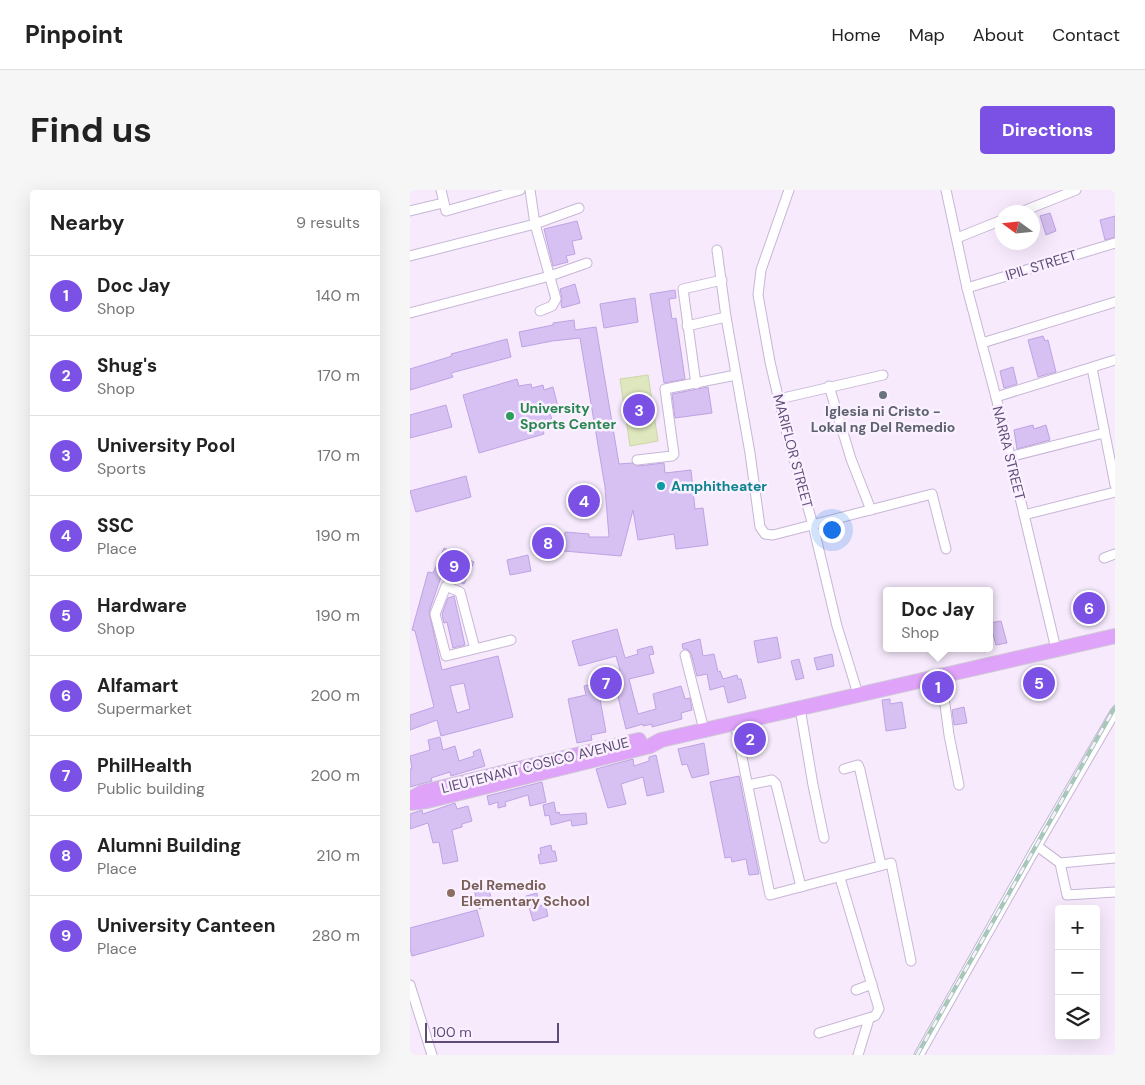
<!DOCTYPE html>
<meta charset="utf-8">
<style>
body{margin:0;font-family:"DM Sans",sans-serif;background:#f6f6f6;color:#222}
.controls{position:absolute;right:15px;bottom:15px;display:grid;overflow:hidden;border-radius:5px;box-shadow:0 5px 20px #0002}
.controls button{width:45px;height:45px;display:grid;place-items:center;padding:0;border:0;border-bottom:1px solid #e0e0e0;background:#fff;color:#222;font:25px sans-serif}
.compass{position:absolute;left:585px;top:15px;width:45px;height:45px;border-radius:50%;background:#fff;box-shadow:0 5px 20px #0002;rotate:285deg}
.scale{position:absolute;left:15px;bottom:12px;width:134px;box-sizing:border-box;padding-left:5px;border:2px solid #5e4c77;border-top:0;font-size:14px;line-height:18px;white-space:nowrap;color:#5e4c77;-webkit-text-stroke:4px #faf0ff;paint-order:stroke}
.you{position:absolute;left:421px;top:339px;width:18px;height:18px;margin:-12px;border:4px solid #fff;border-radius:50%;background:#1a73e8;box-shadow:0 0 0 8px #1a73e833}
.badge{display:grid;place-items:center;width:32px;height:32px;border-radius:50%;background:#7a51e4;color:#fff;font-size:16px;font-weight:700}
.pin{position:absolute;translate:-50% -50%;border:2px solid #fff;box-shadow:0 1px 5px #0006}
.popup{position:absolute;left:473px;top:397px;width:110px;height:65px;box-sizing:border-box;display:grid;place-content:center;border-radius:5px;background:#fff;filter:drop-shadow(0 1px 4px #0005);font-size:16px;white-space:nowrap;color:#767676}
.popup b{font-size:19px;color:#222}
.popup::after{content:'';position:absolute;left:50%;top:100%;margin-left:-10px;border:10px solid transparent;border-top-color:#fff}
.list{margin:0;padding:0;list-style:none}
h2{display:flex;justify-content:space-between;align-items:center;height:65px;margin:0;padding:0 20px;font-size:21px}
h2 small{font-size:16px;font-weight:400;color:#767676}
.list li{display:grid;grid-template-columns:32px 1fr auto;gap:15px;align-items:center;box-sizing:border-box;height:80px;padding:0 20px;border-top:1px solid #e0e0e0}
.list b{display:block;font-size:19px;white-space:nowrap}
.list p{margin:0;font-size:16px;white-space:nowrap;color:#767676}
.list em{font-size:16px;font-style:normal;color:#767676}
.icon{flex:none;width:28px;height:28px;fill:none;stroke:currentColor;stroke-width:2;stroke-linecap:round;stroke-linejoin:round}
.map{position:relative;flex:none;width:705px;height:865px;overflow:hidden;border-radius:5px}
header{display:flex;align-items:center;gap:30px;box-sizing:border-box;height:70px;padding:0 25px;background:#fff;border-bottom:1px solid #e0e0e0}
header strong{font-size:24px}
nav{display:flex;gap:28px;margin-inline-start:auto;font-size:18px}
.intro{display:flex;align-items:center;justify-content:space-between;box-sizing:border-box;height:120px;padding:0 30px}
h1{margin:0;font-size:35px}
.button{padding:12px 22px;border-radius:5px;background:#7a51e4;color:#fff;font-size:18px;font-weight:700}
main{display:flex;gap:30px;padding:0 30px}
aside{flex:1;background:#fff;border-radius:5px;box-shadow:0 5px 20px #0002}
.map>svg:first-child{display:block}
</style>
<header>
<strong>Pinpoint</strong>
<nav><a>Home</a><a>Map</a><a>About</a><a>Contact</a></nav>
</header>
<div class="intro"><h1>Find us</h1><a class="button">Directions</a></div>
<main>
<aside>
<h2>Nearby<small>9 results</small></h2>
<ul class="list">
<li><span class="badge">1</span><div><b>Doc Jay</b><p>Shop</p></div><em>140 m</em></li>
<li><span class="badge">2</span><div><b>Shug's</b><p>Shop</p></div><em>170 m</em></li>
<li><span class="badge">3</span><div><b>University Pool</b><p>Sports</p></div><em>170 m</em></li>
<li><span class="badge">4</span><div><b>SSC</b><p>Place</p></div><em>190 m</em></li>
<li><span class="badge">5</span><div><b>Hardware</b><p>Shop</p></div><em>190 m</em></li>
<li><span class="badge">6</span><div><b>Alfamart</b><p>Supermarket</p></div><em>200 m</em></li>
<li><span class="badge">7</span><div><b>PhilHealth</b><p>Public building</p></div><em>200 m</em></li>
<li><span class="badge">8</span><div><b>Alumni Building</b><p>Place</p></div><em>210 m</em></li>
<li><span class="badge">9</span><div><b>University Canteen</b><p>Place</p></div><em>280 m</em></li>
</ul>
</aside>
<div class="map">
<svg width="705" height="865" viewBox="0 0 705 865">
<rect width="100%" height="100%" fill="#f6eafc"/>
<path fill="#dee7bd" stroke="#cdd8a4" d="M 238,185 L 248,251 L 220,256 L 210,189 Z"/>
<g fill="#d7c1f2" stroke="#bfa2e4" fill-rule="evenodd">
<path d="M 640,23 L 646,41 L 636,45 L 630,26 Z"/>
<path d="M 705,26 L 705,47 L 695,50 L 690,30 Z"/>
<path d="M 167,31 L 172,49 L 162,51 L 165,64 L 156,66 L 158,72 L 143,76 L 134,39 Z"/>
<path d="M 165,94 L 170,113 L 152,118 L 151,114 L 152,108 L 150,99 Z"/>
<path d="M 265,100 L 266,108 L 259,109 L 262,129 L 266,128 L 275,189 L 254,193 L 240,104 Z"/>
<path d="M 225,108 L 228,132 L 194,138 L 190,114 Z"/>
<path d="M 164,130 L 165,140 L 186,137 L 209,274 L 222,273 L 228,276 L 254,273 L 255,283 L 281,280 L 285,319 L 293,318 L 298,355 L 266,359 L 264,344 L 228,350 L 223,320 L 211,366 L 154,361 L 154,359 L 128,360 L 126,348 L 155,345 L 155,342 L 179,344 L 179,347 L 199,347 L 195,297 L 170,148 L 142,151 L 112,157 L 109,142 L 143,135 L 143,133 Z"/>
<path d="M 633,146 L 635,151 L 638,150 L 646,182 L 628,187 L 618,150 Z"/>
<path d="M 97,149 L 101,167 L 41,183 L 43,187 L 0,200 L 0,179 L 42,166 L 41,164 Z"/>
<path d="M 603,177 L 607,194 L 594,198 L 590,181 Z"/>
<path d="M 107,189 L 109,196 L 121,194 L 122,198 L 133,195 L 134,200 L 143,197 L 149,221 L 140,224 L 142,229 L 131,232 L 134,244 L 69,263 L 53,205 Z"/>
<path d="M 298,197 L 302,223 L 265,228 L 262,204 Z"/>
<path d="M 36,215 L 42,237 L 0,248 L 0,225 Z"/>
<path d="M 623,235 L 624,239 L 636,235 L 640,250 L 607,259 L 604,240 Z"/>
<path d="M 56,286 L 61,307 L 6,322 L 0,301 Z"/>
<path d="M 34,358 L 64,372 L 54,394 L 32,384 L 19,422 L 32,480 L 88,466 L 103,527 L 31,546 L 27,530 L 0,540 L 0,525 L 24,517 L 5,441 L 2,440 L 18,382 L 23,383 ZM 54,493 L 60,519 L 47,523 L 40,496 Z"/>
<path d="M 118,365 L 121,381 L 100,385 L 97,370 Z"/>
<path d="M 44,406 L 55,455 L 43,458 L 37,432 L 34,433 L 32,424 L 38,408 Z"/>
<path d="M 591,431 L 597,453 L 586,455 L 580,433 Z"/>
<path d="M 207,439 L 215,468 L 228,464 L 227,460 L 242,456 L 244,464 L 239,465 L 244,483 L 219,489 L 228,524 L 246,519 L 243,504 L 271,496 L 275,509 L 280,508 L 282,520 L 271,523 L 272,529 L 242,537 L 242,534 L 233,536 L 233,534 L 216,539 L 202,482 L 210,480 L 206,466 L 169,476 L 162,451 Z"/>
<path d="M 367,447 L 371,468 L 348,473 L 344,451 Z"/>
<path d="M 290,449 L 293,466 L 304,464 L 308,482 L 310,481 L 313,489 L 327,485 L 328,489 L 331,489 L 336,508 L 318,513 L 314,496 L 300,500 L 297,484 L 287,486 L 281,463 L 277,459 L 273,459 L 272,454 Z"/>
<path d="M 422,464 L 424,476 L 407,480 L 404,468 Z"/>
<path d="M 389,469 L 394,488 L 386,490 L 381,471 Z"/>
<path d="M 187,493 L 196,542 L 181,545 L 182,550 L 167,553 L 158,509 L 176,505 L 174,496 Z"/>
<path d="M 480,509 L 480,514 L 492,512 L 496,538 L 476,541 L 472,510 Z"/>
<path d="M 554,517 L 557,533 L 544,535 L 542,520 Z"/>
<path d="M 30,547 L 33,560 L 45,556 L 49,571 L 64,566 L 63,562 L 70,559 L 75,576 L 41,586 L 40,582 L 21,588 L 22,591 L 0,597 L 0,579 L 2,579 L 0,566 L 20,560 L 18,550 Z"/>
<path d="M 294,553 L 299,584 L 282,588 L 277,574 L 272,575 L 268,559 Z"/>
<path d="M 246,565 L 254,602 L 237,606 L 233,587 L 211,594 L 216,614 L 198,618 L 186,579 L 223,569 L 224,576 L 239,571 L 239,567 Z"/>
<path d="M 329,586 L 349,684 L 339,685 L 336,669 L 322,672 L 321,667 L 315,668 L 300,592 Z"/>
<path d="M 132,592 L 136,612 L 120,616 L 118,605 L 95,612 L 96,616 L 88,618 L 88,612 L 79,615 L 77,606 Z"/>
<path d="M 144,612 L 146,623 L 149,622 L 150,625 L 176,623 L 177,634 L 162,636 L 161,630 L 141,635 L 139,625 L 135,626 L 133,615 Z"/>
<path d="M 45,613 L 47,619 L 58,616 L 62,631 L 52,634 L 52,637 L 42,640 L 48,671 L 33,674 L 29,652 L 23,653 L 18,633 L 0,639 L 0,624 L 12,620 L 13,624 Z"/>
<path d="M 141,655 L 142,661 L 145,661 L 147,671 L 130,674 L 128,665 L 131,664 L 130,658 Z"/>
<path d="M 78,696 L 83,715 L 69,719 L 64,700 Z"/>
<path d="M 127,703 L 129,716 L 135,714 L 138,726 L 123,731 L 116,706 Z"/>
<path d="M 67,720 L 74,746 L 2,766 L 0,759 L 0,738 Z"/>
</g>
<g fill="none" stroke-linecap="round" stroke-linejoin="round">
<defs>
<g id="street">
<path d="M 31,0 L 36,21 L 110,0"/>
<path d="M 120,0 L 125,34 L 146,109 L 142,116 L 130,121"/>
<path d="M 379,0 L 351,80 L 348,105 L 360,172 L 378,249 L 403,335 L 427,436 L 448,504"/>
<path d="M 536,0 L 557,98 L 586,207 L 646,459"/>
<path d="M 0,21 L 33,13"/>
<path d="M 611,22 L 666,0"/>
<path d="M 547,48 L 592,30"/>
<path d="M 307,60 L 316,127 L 340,263 L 350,337 L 355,344 L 363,345 L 522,304 L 536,359"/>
<path d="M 0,66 L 125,34 L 169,18"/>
<path d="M 557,98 L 705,53"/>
<path d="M 0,123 L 140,86 L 177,73"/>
<path d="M 277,136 L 316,127"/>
<path d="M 572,153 L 705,112"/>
<path d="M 682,178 L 705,295"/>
<path d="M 286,194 L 273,99 L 312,90"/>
<path d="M 419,196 L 441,269 L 461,320"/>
<path d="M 586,207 L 705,170"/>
<path d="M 369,209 L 473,185"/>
<path d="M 599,267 L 694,243"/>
<path d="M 227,270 L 262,266 L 264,264 L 255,199 L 326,185"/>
<path d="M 614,325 L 705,302"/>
<path d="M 694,368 L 705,364"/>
<path d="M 65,459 L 50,402 L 36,396 L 25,424 L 36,466 L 101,450"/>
<path d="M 275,465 L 294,540"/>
<path d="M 531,485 L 539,545 L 549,595"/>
<path d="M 390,518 L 403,595 L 414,648"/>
<path d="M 325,533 L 360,705 L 481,673 L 501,771"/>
<path d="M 434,579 L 448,575 L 450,580 L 471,675"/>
<path d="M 338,595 L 362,590 L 366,594 L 391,697"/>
<path d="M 627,656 L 650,673 L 705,668"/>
<path d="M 650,673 L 657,705 L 705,702"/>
<path d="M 0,795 L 22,865"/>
<path d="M 446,800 L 462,794"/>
<path d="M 409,843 L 465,826 L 469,819 L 430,688"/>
<path d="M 448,865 L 459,829"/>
<path d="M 509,865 L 627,656 L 705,522"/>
</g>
<g id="primary">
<path d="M 0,609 L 13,602 L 229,550"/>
<path d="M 0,613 L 17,611 L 240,556 L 251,550 L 705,446"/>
</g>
</defs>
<use href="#street" stroke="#c7b6d6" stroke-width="11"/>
<use href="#primary" stroke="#cfc9d6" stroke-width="16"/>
<use href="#street" stroke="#fff" stroke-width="9"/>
<use href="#primary" stroke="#dfa3f9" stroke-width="14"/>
<defs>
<path id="rail" d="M 507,865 L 705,517"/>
</defs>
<use href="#rail" stroke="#a7c7ba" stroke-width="4.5"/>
<use href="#rail" stroke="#faf0ff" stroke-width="2.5" stroke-dasharray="8" stroke-linecap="butt"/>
</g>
<circle fill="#6b7280" stroke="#faf0ff" stroke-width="2" cx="473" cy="205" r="5"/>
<circle fill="#2e9e5b" stroke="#faf0ff" stroke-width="2" cx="100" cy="226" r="5"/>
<circle fill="#0f9aa8" stroke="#faf0ff" stroke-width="2" cx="251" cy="296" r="5"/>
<circle fill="#8d6e63" stroke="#faf0ff" stroke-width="2" cx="41" cy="703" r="5"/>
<g text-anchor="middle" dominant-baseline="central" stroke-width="5" stroke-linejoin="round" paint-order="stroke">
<g font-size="14" fill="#5e4c77" stroke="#faf0ff">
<text transform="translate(631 75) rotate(-17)">IPIL STREET</text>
<text transform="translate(383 261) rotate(75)">MARIFLOR STREET</text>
<text transform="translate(599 263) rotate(76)">NARRA STREET</text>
<text transform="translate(125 575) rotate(-14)">LIEUTENANT COSICO AVENUE</text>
</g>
<g font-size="14" font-weight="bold" fill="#27864d" stroke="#faf0ff" text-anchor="start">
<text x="110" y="218">University<tspan x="110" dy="16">Sports Center</tspan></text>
</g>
<g font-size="14" font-weight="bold" fill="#5b616d" stroke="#faf0ff">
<text x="473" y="221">Iglesia ni Cristo -<tspan x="473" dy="16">Lokal ng Del Remedio</tspan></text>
</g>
<g font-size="14" font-weight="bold" fill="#0d838f" stroke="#faf0ff" text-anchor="start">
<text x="261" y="296">Amphitheater</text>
</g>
<g font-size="14" font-weight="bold" fill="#785e54" stroke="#faf0ff" text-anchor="start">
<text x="51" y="695">Del Remedio<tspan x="51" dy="16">Elementary School</tspan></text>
</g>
</g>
</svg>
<div class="controls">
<button>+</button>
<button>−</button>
<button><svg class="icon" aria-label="layers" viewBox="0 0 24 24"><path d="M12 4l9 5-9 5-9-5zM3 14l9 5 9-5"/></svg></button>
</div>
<svg class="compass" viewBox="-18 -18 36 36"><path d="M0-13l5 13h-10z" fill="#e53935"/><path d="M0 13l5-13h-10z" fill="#767676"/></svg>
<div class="scale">100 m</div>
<div class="you"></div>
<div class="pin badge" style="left:528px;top:497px">1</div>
<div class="popup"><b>Doc Jay</b>Shop</div>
<div class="pin badge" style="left:340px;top:549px">2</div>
<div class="pin badge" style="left:229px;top:220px">3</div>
<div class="pin badge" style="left:174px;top:311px">4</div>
<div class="pin badge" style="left:629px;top:493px">5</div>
<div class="pin badge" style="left:679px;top:418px">6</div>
<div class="pin badge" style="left:196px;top:493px">7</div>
<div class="pin badge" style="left:138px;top:353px">8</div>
<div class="pin badge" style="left:44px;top:376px">9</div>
</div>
</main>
